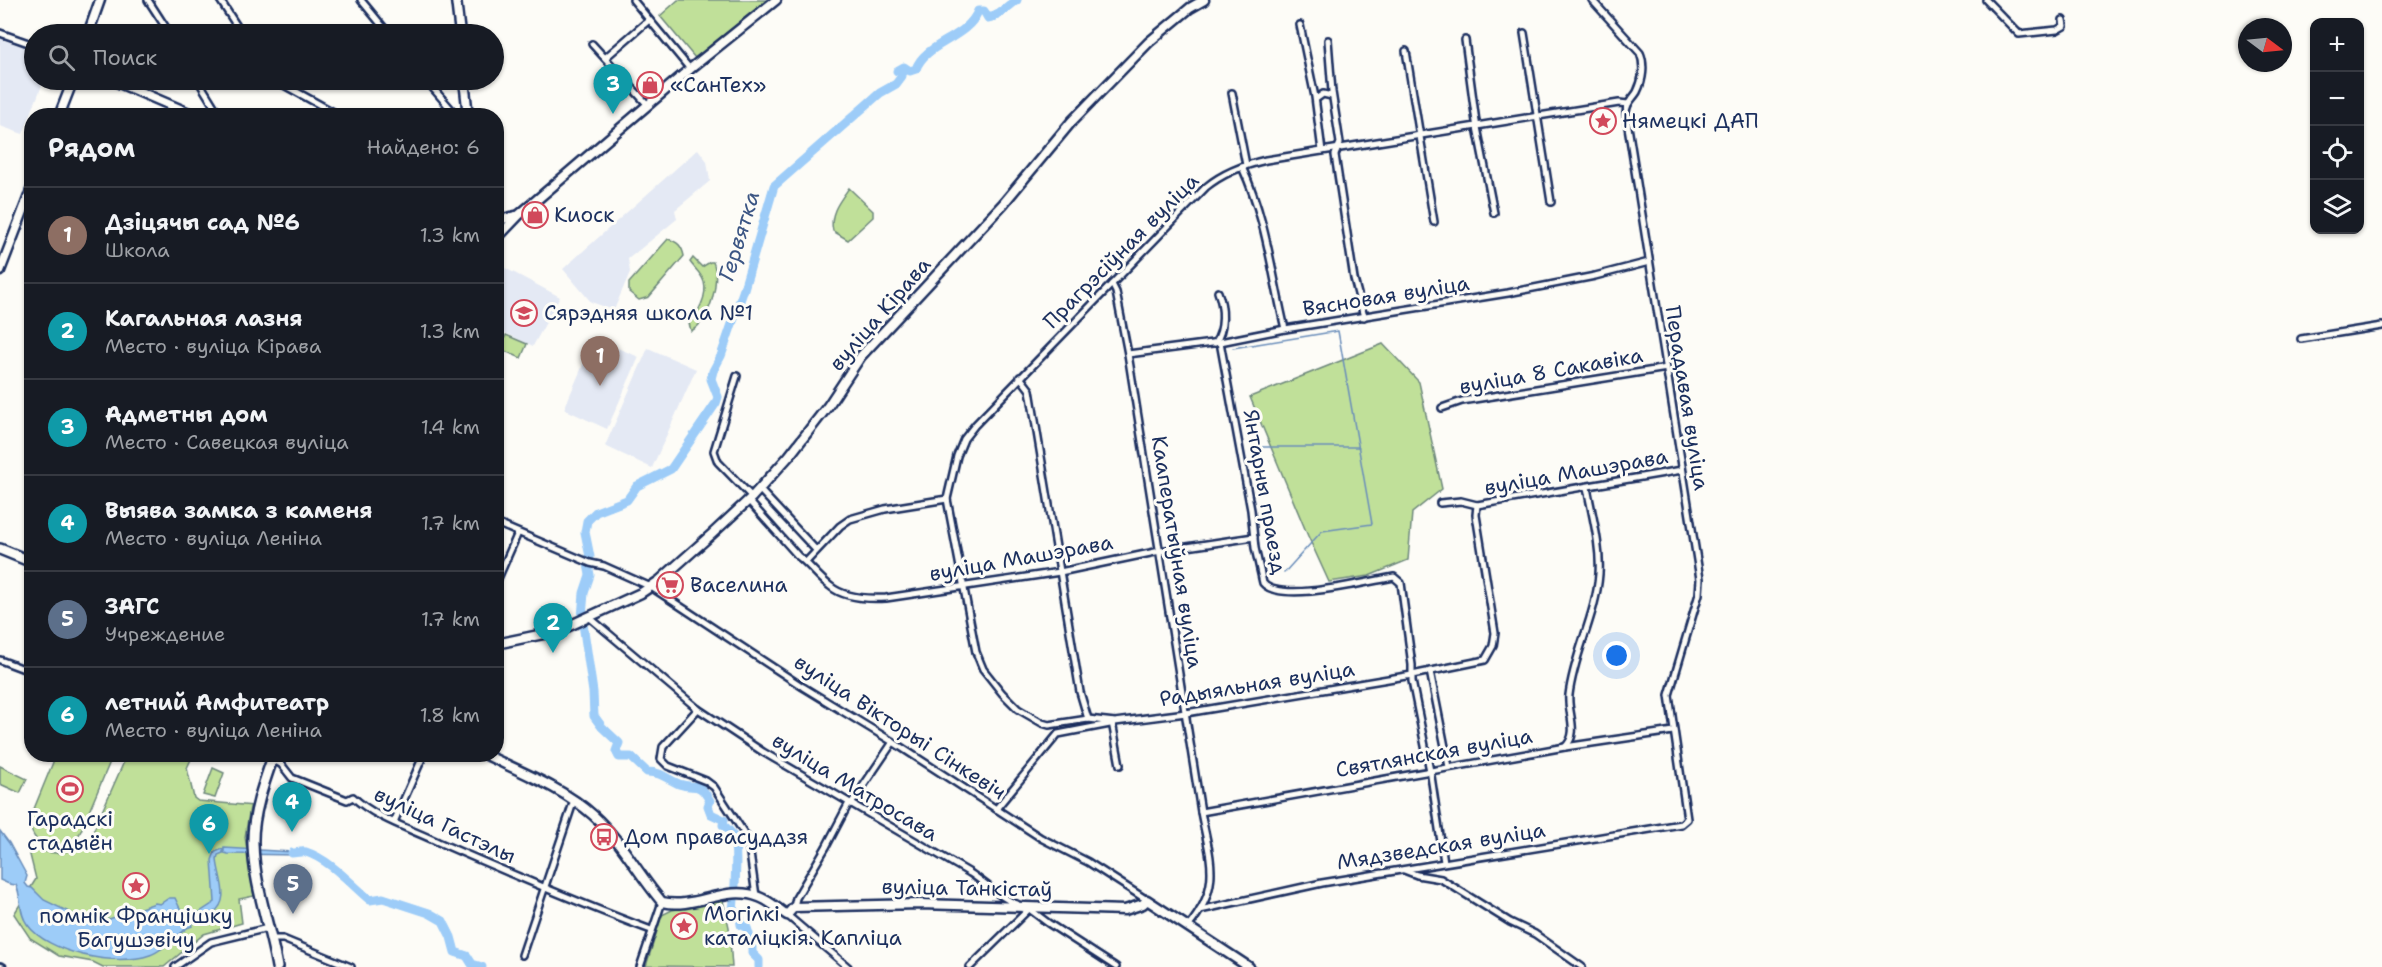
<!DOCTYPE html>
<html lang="ru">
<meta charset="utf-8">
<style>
body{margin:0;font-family:"Shantell Sans",sans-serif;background:#242831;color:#f1f3f6}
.controls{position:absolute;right:18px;top:18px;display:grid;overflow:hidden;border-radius:12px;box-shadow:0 2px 4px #0004}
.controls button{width:54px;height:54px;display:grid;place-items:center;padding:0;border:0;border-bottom:2px solid #363941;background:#171b24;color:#f1f3f6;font:30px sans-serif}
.compass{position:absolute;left:2238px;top:18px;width:54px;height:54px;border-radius:50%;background:#171b24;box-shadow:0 2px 4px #0004;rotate:106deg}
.you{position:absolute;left:1617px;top:656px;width:21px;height:21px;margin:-15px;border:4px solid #fff;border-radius:50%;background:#1a73e8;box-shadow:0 0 0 9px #1a73e833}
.badge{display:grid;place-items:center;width:39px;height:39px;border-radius:50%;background:#7c3aed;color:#fff;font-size:20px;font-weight:700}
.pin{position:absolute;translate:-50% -50px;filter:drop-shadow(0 2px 3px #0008)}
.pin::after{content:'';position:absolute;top:32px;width:21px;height:18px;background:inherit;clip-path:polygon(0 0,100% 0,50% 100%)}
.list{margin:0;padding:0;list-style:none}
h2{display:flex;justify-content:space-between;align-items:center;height:78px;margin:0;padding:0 24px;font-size:26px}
h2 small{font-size:20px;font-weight:400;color:#9ea1a6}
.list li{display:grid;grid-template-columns:39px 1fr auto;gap:18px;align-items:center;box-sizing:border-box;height:96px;padding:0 24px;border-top:2px solid #363941}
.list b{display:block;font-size:22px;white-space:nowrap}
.list p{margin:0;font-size:20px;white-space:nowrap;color:#9ea1a6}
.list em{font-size:20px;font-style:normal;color:#9ea1a6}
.icon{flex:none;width:33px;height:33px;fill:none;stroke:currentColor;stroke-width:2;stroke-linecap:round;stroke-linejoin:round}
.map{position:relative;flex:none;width:2382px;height:967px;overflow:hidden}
.search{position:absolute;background:#171b24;box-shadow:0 2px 4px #0004;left:24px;top:24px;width:480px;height:66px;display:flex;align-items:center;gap:15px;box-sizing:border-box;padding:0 21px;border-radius:33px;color:#9ea1a6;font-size:22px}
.panel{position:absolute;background:#171b24;box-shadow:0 2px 4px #0004;left:24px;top:108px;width:480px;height:654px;border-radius:24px}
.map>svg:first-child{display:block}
</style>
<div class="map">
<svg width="2382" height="967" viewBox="0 0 2382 967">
<rect width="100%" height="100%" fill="#fdfcf7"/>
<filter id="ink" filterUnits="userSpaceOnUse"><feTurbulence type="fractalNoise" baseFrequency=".0167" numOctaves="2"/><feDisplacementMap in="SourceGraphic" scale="12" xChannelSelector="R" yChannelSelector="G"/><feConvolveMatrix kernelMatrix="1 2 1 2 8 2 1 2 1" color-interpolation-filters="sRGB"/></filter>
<g filter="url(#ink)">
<g fill="#e4e9f4">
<path d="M 0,39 L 34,50 L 34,80 L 44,80 L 23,134 L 0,126 Z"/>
<path d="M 698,149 L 707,161 L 710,181 L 675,210 L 677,219 L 628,259 L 630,272 L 614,310 L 591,302 L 563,269 Z"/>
<path d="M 505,268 L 560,297 L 533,346 L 497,329 L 497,286 Z"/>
<path d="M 615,347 L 639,357 L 607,429 L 564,409 L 588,353 L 609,362 Z"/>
<path d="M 648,348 L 696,369 L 652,468 L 605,446 Z"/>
</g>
<g fill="#c0e099" stroke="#6e887c" stroke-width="1.5">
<path d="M 678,0 L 767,0 L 695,58 L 660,16 Z"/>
<path d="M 849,188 L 873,211 L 873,217 L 848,240 L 833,231 C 829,214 839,202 849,188 Z"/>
<path d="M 668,239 C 678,242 682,246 684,256 L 649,297 L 639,300 L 629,292 L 629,283 Z"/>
<path d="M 693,258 L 702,267 L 710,262 L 713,262 C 721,280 710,321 691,331 L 689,323 C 698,313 708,296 704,282 C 702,274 694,268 690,262 Z"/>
<path d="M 506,335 L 527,344 L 521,358 L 500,349 Z"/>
<path d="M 1383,344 L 1419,382 L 1442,489 L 1412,513 L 1408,560 L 1369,576 L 1329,582 L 1308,536 L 1250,397 Z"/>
<path d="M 56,755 L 111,754 L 112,757 L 80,833 C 62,858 33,851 29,821 Z"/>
<path d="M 127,755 L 193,755 L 187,768 L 194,798 L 198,801 L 254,806 L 250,807 L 245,837 L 254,896 L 239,899 L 242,923 L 204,934 L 164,967 L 103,967 L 93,962 L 59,956 L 30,938 L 14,914 L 36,879 L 28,847 C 56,856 62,855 88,843 Z"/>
<path d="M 0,766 L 27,779 L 20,793 L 0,784 Z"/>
<path d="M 213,768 L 224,773 L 215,798 L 203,795 Z"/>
<path d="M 723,901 L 729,927 L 732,967 L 646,966 L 662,915 L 672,910 Z"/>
</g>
<g fill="#9dccf8" stroke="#698dba" stroke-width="1.5">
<path d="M 0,831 L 9,843 L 27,876 L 25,883 L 28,887 L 32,888 L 44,900 L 83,919 L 88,919 L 92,925 L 155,903 L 160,904 L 169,898 L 175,898 L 184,917 L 189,920 L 196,917 L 197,914 L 215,902 L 212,860 L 215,852 L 223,849 L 223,853 L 218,855 L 217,859 C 218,877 232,900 213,913 C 206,918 198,920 191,924 L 192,926 L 187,928 C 176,937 164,950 150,955 C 117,967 48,954 27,924 C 18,912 22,897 16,885 L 9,884 L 0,880 Z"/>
<path d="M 224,848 L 293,852 L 303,851 L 297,855 L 228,854 L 224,853 Z"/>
</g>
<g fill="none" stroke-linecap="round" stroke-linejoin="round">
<g stroke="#698dba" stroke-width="1.5">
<path d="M 1233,348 L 1338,331 L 1372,524 L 1322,531 L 1284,573"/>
<path d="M 1252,447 L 1359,447"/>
</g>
<g stroke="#9dccf8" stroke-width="9">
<path d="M 292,853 C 297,853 301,851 306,852 C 329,859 352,885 370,900 L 383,898 L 429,913 L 443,921 L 451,937 L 455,952 L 467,956 L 472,964 L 482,967"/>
<path d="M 759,967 L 759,960 L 752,953 L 752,945 L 749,942 L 749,934 L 747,928 L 741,925 L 740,916 L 733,913 C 734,897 739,849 733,836 C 731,832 727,828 723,825 L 724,820 L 711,814 L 708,806 L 710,801 C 698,779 695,790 679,784 C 667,779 661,772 647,772 L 631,757 L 619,757 L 616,751 L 619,743 L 602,727 L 594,716 L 593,692 L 582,617 L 584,593 L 590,575 L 588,564 L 590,557 L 585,532 L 587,521 L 596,512 L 627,500 L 637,486 L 671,469 L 716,403 L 718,397 L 711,379 L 713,371 L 721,356 L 744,289 L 774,186 L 880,93 L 896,84 L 902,76 L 901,72 L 897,71 L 904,67 L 910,71 L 916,69 C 925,43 967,39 978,11 L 984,11 L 988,18 C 1000,16 1007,7 1017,0"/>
</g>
<defs>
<g id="street">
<path d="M 148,0 L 170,34"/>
<path d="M 220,0 L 242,34"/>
<path d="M 361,0 L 389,34"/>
<path d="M 633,0 L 690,69"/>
<path d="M 1986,0 L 2019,34 L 2057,30 L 2064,26 L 2063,20"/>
<path d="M 1300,25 L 1315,97 L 1322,151"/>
<path d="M 0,33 L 34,45"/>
<path d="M 1524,33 L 1551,202"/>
<path d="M 1328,40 L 1332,92 L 1340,143 L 1335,155 L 1354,279 L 1364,317"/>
<path d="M 1465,40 L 1476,122 L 1494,213"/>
<path d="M 592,44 L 648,105"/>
<path d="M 1406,51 L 1434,222"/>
<path d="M 605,58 L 649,20"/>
<path d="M 198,80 L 220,116"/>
<path d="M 275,80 L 333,112"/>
<path d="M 426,80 L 457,116"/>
<path d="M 1232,93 L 1246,165"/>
<path d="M 1316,99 L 1323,94 L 1332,96"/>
<path d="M 1242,167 C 1266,218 1272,274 1285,329"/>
<path d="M 1112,284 L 1116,292 L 1128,354 L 1201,812 C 1210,860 1223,885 1188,927"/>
<path d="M 2301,339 L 2382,326"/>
<path d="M 1220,342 L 1251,510 L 1255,548 L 1263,583 C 1279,604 1369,581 1394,577 L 1401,583 L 1412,665 L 1412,681 L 1431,776 L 1444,862"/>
<path d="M 1215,343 C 1225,330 1224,307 1218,292"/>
<path d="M 1128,354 L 1220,342 L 1285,329 L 1508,293 L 1595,276 L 1649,262"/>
<path d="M 737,376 L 714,451 L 718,462 L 752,497"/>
<path d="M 1020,377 L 1030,390 L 1080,692 L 1088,719"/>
<path d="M 1442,408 L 1462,401 L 1667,368"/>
<path d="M 759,489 L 816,550"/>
<path d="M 748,500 L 798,556 C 810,565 818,577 830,586 C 844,598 868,599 886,598 L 1060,572 L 1160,551 L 1254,537"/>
<path d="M 1440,503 L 1461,501 L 1477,505 L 1682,470"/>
<path d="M 1477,505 L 1476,515 L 1495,633 L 1493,646 L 1485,660 L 1412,675 L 1186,713 L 1115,722 L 1088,719 L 1049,725 L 1042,723 L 1018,709 L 1002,693 L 983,669 L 976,652 L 947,499 L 957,456 L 964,439 L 975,425 L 1206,187 C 1223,173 1244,165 1266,160 L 1619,103 L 1628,104"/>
<path d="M 496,523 L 590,563 L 604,566 L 651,587 L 803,687 L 893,742 L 1041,838 L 1088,862 L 1147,900"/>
<path d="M 807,561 L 840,526 L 850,519 L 885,509 L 947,499"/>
<path d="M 496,583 L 518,533"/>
<path d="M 589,617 L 698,709 L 763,752 L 970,873 C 984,882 1003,900 1017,904"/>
<path d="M 0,660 L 32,672"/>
<path d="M 1430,671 L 1449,767"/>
<path d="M 698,709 L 663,747 L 661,759 L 668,766 L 706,781 L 714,787 L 748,839 L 756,896"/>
<path d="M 1112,722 L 1120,765"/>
<path d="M 1565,747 C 1580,733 1567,713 1569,695 C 1574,653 1596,616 1599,574 C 1601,546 1592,515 1587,487"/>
<path d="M 262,754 L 281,764 L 292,778 L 347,800 L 353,797 C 375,818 411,829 438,842 C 509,873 579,903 651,930"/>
<path d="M 851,804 L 893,742"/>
<path d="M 996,809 L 1058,734 L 1110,724"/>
<path d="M 1201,812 L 1565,747 L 1673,731"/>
<path d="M 394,822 L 424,754"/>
<path d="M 1404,870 L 1417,875 L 1441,879 L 1510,922 L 1535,934 L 1582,967"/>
<path d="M 794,907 L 796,898 L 826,847 L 849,803"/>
<path d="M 1028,908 L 1048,923 L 1116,967"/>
<path d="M 1200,910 L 1322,883 L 1681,824 L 1687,819 L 1669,695 L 1699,594 L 1700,579 L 1626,114 C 1626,103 1632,100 1637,92 C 1643,80 1645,65 1640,53 L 1592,0"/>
<path d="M 787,915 L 848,967"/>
<path d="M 271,939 L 283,939 L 351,967"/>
<path d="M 522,955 L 574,800"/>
<path d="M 0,966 L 3,967"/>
<path d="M 175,967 L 211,942 L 268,928"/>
<path d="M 640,967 L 662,902"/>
<path d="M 970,967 L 1027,911 L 1027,907"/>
</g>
<g id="secondary">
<path d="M 456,0 L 460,34"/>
<path d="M 88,34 L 100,0"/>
<path d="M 112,80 L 196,116"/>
<path d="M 464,80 L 468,116"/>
<path d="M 59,116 L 73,80"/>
<path d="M 496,221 L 515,216"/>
<path d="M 496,239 L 519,215 L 690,69 L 776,0"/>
<path d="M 0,271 L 32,188"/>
<path d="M 496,644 L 558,631 L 641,593 L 659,581 L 712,534 L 752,497 L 789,456 L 828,406 L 861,356 L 1003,204 L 1072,121 L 1149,42 L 1190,8 L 1204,0"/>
<path d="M 484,754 C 521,772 563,788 593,815 C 621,840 638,874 662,902 C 695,910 726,884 759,897 C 770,901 778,909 787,915 L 794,907 L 920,904 L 1125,910 L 1143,904 L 1147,900 L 1249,967"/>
</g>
<g id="primary">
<path d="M 0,549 L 32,562"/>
<path d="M 274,754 C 264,782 252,815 253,844 C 254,886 270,926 277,967"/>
</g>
</defs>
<use href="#street" stroke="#1b2f5e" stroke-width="10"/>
<use href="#secondary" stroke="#1b2f5e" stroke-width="13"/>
<use href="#primary" stroke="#1b2f5e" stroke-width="14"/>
<use href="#street" stroke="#fdfcf7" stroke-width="5"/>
<use href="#secondary" stroke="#fdfcf7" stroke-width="8"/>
<use href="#primary" stroke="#fdfcf7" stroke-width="9"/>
</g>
</g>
<defs>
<symbol id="shop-ring" viewBox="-11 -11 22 22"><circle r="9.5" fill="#fdfcf7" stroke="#d1495b" stroke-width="1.5"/><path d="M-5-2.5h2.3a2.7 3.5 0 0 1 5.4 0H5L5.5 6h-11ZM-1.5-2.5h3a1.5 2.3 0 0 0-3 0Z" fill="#d1495b"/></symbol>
<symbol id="sight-ring" viewBox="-11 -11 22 22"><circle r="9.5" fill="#fdfcf7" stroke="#d1495b" stroke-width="1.5"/><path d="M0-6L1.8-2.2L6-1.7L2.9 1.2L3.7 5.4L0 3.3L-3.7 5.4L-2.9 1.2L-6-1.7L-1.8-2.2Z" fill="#d1495b"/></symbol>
<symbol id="school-ring" viewBox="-11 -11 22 22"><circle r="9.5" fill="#fdfcf7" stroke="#d1495b" stroke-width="1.5"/><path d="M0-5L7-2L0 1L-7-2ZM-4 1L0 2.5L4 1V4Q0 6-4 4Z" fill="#d1495b"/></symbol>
<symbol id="supermarket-ring" viewBox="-11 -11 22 22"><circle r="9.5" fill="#fdfcf7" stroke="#d1495b" stroke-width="1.5"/><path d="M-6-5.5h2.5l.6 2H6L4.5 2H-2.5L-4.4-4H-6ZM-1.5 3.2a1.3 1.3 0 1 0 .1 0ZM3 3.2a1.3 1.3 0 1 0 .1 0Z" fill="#d1495b"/></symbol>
<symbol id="stadium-ring" viewBox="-11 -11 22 22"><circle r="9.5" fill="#fdfcf7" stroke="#d1495b" stroke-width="1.5"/><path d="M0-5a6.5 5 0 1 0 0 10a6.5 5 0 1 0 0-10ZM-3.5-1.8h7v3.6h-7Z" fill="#d1495b"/></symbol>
<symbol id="bus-ring" viewBox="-11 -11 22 22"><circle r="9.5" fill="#fdfcf7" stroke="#d1495b" stroke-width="1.5"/><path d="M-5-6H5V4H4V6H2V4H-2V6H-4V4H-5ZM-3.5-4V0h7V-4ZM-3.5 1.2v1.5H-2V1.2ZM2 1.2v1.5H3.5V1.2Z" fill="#d1495b"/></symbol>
</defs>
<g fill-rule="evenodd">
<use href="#shop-ring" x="635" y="70" width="30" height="30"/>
<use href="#sight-ring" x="1588" y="106" width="30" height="30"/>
<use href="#shop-ring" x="520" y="200" width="30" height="30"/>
<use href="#school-ring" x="509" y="298" width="30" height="30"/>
<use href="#supermarket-ring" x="655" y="570" width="30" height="30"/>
<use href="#stadium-ring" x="55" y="774" width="30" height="30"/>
<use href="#bus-ring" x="589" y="822" width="30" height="30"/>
<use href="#sight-ring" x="121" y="871" width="30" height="30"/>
<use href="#sight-ring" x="669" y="911" width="30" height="30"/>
</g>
<g text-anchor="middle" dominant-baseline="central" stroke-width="6" stroke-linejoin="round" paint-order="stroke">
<g font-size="21" fill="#1b2f5e" stroke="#fdfcf7" text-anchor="start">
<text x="670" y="85">«СанТех»</text>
<text x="1622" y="121">Нямецкі ДАП</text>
<text x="554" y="215">Киоск</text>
<text x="544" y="313">Сярэдняя школа №1</text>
<text x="690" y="585">Васелина</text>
<text x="70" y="819" text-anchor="middle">Гарадскі<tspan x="70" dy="24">стадыён</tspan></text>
<text x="624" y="837">Дом правасуддзя</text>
<text x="704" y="914">Могілкі<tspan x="704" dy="24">каталіцкія. Капліца</tspan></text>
<text x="136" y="916" text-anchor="middle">помнік Францішку<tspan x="136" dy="24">Багушэвічу</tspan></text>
</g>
<g font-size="21" fill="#1b2f5e" stroke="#fdfcf7">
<text transform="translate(1121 251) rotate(-45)">Прагрэсіўная вуліца</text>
<text transform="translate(1386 296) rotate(-9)">Вясновая вуліца</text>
<text transform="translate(880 314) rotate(-49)">вуліца Кірава</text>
<text transform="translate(1551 371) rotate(-10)">вуліца 8 Сакавіка</text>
<text transform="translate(1687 398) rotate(81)">Перадавая вуліца</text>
<text transform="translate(1576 472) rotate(-10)">вуліца Машэрава</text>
<text transform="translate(1265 492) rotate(80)">Янтарны праезд</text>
<text transform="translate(1177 552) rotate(81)">Кааператыўная вуліца</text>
<text transform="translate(1021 558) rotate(-10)">вуліца Машэрава</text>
<text transform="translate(1257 684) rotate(-9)">Радыяльная вуліца</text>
<text transform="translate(900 727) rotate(33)">вуліца Вікторыі Сінкевіч</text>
<text transform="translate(1434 753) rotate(-10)">Святлянская вуліца</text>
<text transform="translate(855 787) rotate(31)">вуліца Матросава</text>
<text transform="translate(445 825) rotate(25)">вуліца Гастэлы</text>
<text transform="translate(1441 846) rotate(-9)">Мядзведская вуліца</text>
<text transform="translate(967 888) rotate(1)">вуліца Танкістаў</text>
</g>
<g font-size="22" font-style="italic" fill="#3c5684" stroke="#fdfcf7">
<text transform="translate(739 236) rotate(-73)">Гервятка</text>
</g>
</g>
</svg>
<div class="controls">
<button>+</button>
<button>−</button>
<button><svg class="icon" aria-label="locate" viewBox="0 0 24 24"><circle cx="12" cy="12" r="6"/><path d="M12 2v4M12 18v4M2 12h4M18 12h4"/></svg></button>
<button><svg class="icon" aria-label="layers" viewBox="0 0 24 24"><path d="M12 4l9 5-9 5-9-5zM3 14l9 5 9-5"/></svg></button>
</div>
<svg class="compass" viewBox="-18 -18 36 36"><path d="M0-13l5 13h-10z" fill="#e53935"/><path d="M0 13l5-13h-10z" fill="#9ea1a6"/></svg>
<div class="you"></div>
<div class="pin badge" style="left:600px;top:386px;background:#8d6e63">1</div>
<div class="pin badge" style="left:553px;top:653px;background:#0f9aa8">2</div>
<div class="pin badge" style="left:613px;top:114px;background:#0f9aa8">3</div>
<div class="pin badge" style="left:292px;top:832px;background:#0f9aa8">4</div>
<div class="pin badge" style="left:293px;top:914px;background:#5c6f8a">5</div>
<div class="pin badge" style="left:209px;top:854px;background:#0f9aa8">6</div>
<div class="search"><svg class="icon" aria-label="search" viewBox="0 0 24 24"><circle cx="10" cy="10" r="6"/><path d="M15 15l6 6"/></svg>Поиск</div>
<section class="panel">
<h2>Рядом<small>Найдено: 6</small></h2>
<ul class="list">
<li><span class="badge" style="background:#8d6e63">1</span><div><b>Дзіцячы сад №6</b><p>Школа</p></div><em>1.3 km</em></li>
<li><span class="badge" style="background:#0f9aa8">2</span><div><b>Кагальная лазня</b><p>Место · вуліца Кірава</p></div><em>1.3 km</em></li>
<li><span class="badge" style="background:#0f9aa8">3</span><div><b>Адметны дом</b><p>Место · Савецкая вуліца</p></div><em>1.4 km</em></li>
<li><span class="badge" style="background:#0f9aa8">4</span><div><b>Выява замка з каменя</b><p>Место · вуліца Леніна</p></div><em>1.7 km</em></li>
<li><span class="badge" style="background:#5c6f8a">5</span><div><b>ЗАГС</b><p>Учреждение</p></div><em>1.7 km</em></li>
<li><span class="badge" style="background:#0f9aa8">6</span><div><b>летний Амфитеатр</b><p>Место · вуліца Леніна</p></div><em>1.8 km</em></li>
</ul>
</section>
</div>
